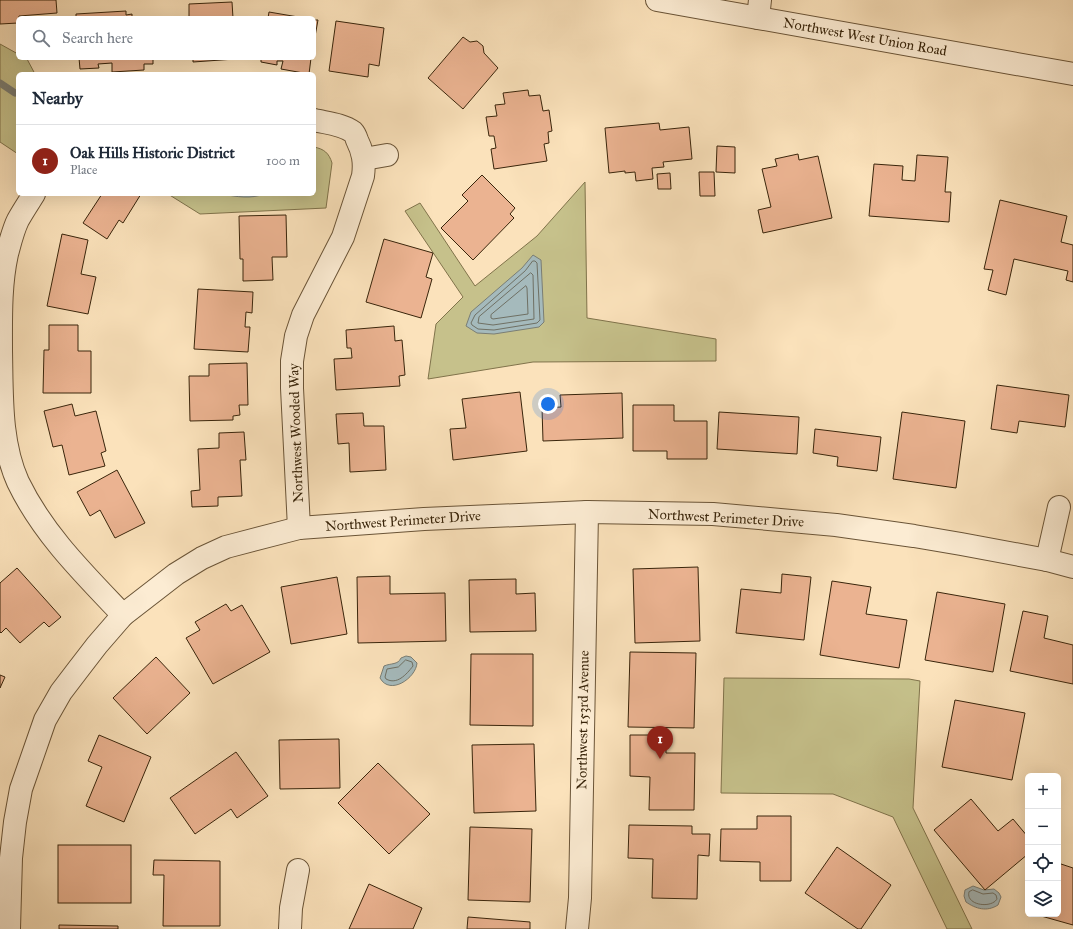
<!DOCTYPE html>
<meta charset="utf-8">
<style>
body{margin:0;font-family:"IM FELL Great Primer",serif;background:#f6f6f7;color:#1f2937}
.controls{position:absolute;right:12px;bottom:12px;display:grid;overflow:hidden;border-radius:6px;box-shadow:0 4px 16px #0002}
.controls button{width:36px;height:36px;display:grid;place-items:center;padding:0;border:0;border-bottom:1px solid #e0e1e3;background:#fff;color:#1f2937;font:20px sans-serif}
.you{position:absolute;left:548px;top:404px;width:14px;height:14px;margin:-10px;border:3px solid #fff;border-radius:50%;background:#1a73e8;box-shadow:0 0 0 6px #1a73e833}
.badge{display:grid;place-items:center;width:26px;height:26px;border-radius:50%;background:#8f2418;color:#fff;font-size:13px;font-weight:700}
.pin{position:absolute;translate:-50% -33px;filter:drop-shadow(0 1px 2px #0008)}
.pin::after{content:'';position:absolute;top:21px;width:14px;height:12px;background:inherit;clip-path:polygon(0 0,100% 0,50% 100%)}
.list{margin:0;padding:0;list-style:none}
h2{display:flex;justify-content:space-between;align-items:center;height:52px;margin:0;padding:0 16px;font-size:17px}
h2 small{font-size:13px;font-weight:400;color:#747a83}
.list li{display:grid;grid-template-columns:26px 1fr auto;gap:12px;align-items:center;box-sizing:border-box;height:72px;padding:0 16px;border-top:1px solid #e0e1e3}
.list b{display:block;font-size:15px;white-space:nowrap}
.list p{margin:0;font-size:13px;white-space:nowrap;color:#747a83}
.list em{font-size:13px;font-style:normal;color:#747a83}
.icon{flex:none;width:22px;height:22px;fill:none;stroke:currentColor;stroke-width:2;stroke-linecap:round;stroke-linejoin:round}
.map{position:relative;flex:none;width:1073px;height:929px;overflow:hidden}
.search{position:absolute;background:#fff;box-shadow:0 4px 16px #0002;left:16px;top:16px;width:300px;height:44px;display:flex;align-items:center;gap:10px;box-sizing:border-box;padding:0 14px;border-radius:6px;color:#747a83;font-size:15px}
.panel{position:absolute;background:#fff;box-shadow:0 4px 16px #0002;left:16px;top:72px;width:300px;height:124px;border-radius:6px}
.map>svg:first-child{display:block}
</style>
<div class="map">
<svg width="1073" height="929" viewBox="0 0 1073 929">
<rect width="100%" height="100%" fill="#fbe2bb"/>
<filter id="stains"><feTurbulence type="fractalNoise" baseFrequency=".005" numOctaves="4"/><feColorMatrix values="0 0 0 0 .2 0 0 0 0 .09 0 0 0 0 .02 0 0 0 .5 -.17"/></filter>
<radialGradient id="worn" r=".72"><stop offset=".6" stop-color="#630" stop-opacity="0"/><stop offset="1" stop-color="#630" stop-opacity=".3"/></radialGradient>
<g fill="#c6c18b" stroke="#80734b">
<path d="M 0,44 L 18,54 L 18,58 L 27,59 L 35,74 L 18,74 L 18,154 L 0,142 Z"/>
<path d="M 314,147 C 324,149 329,153 332,163 L 326,208 L 200,214 L 168,194 L 314,194 Z"/>
<path d="M 585,182 L 587,318 L 716,339 L 716,361 L 533,362 L 428,379 L 436,324 L 463,297 L 405,211 L 420,203 L 475,286 L 537,236 Z"/>
<path d="M 724,678 L 909,679 L 920,681 L 913,808 L 972,929 L 947,929 L 893,817 L 833,794 L 721,793 Z"/>
</g>
<g fill="#a5babc" stroke="#7a7e75">
<path d="M 223,194 L 264,194 C 251,199 237,197 223,194 Z"/>
<path d="M 533,255 L 541,260 L 544,322 L 539,327 L 494,334 L 477,333 L 466,326 L 471,312 L 522,268 Z"/>
<path d="M 406,656 L 411,657 L 417,663 C 416,678 390,696 380,678 L 384,666 C 391,663 398,665 401,658 Z"/>
<path d="M 973,886 L 984,890 L 994,889 L 999,893 L 1001,897 L 998,905 C 987,912 976,909 966,902 L 964,896 L 965,890 Z"/>
</g>
<g fill="none" stroke-linecap="round" stroke-linejoin="round">
<g stroke="#6f7064" stroke-width="1">
<path d="M 533,261 L 535,261 L 537,263 L 540,320 L 537,323 L 494,330 L 478,329 L 472,325 L 471,323 L 475,315 L 525,271 Z"/>
<path d="M 531,273 L 533,275 L 534,319 L 493,325 L 478,323 L 479,317 Z"/>
<path d="M 526,286 L 527,288 L 528,314 L 493,319 L 491,318 L 491,315 Z"/>
<path d="M 406,660 L 412,662 L 413,666 C 406,675 397,685 386,679 L 385,677 L 387,669 L 398,667 Z"/>
<path d="M 973,890 L 983,894 L 993,893 L 996,895 L 997,899 C 991,909 965,905 969,892 Z"/>
</g>
<path stroke="#7a7e75" stroke-width="7" d="M 0,83 L 15,93"/>
</g>
<g fill="#ebb391" stroke="#39250b">
<path d="M 0,0 L 56,0 L 57,13 L 19,16 L 18,23 L 0,24 Z"/>
<path d="M 232,2 L 233,18 L 189,18 L 189,4 Z"/>
<path d="M 126,11 L 126,15 L 132,14 L 132,18 L 76,18 L 76,14 Z"/>
<path d="M 269,12 L 304,18 L 268,18 Z"/>
<path d="M 314,20 L 318,20 L 314,42 Z"/>
<path d="M 336,21 L 384,28 L 379,66 L 369,64 L 368,77 L 329,71 Z"/>
<path d="M 463,37 L 470,42 L 477,41 L 483,46 L 484,53 L 498,68 L 463,109 L 428,78 Z"/>
<path d="M 79,58 L 153,58 L 153,64 L 144,64 L 144,70 L 112,72 L 112,63 L 98,64 L 99,68 L 80,69 Z"/>
<path d="M 193,58 L 235,58 L 235,59 L 193,62 Z"/>
<path d="M 261,58 L 311,58 L 309,74 L 281,69 L 283,61 L 277,61 L 277,65 L 261,62 Z"/>
<path d="M 528,90 L 529,96 L 540,95 L 543,111 L 549,110 L 552,131 L 548,132 L 549,143 L 544,144 L 547,161 L 494,169 L 491,149 L 496,148 L 494,136 L 489,136 L 486,117 L 497,116 L 495,105 L 505,104 L 503,93 Z"/>
<path d="M 659,123 L 660,130 L 689,127 L 692,159 L 663,162 L 664,167 L 652,168 L 653,179 L 636,181 L 635,172 L 625,173 L 625,171 L 609,173 L 605,128 Z"/>
<path d="M 717,146 L 735,147 L 735,173 L 716,172 Z"/>
<path d="M 798,154 L 799,160 L 818,156 L 832,218 L 763,233 L 758,210 L 771,207 L 762,169 L 777,166 L 775,159 Z"/>
<path d="M 917,155 L 948,157 L 945,192 L 951,192 L 949,222 L 869,216 L 874,164 L 903,166 L 902,180 L 915,181 Z"/>
<path d="M 699,172 L 714,172 L 715,196 L 700,196 Z"/>
<path d="M 670,173 L 671,189 L 658,189 L 657,174 Z"/>
<path d="M 482,175 L 515,208 L 510,214 L 514,218 L 473,260 L 441,228 L 468,201 L 462,195 Z"/>
<path d="M 102,194 L 141,194 L 123,223 L 119,220 L 107,239 L 83,223 Z"/>
<path d="M 1000,200 L 1067,216 L 1061,242 L 1073,245 L 1073,282 L 1066,280 L 1068,271 L 1014,259 L 1006,295 L 988,290 L 993,270 L 984,269 Z"/>
<path d="M 286,215 L 287,257 L 272,257 L 273,280 L 243,281 L 243,259 L 240,259 L 239,216 Z"/>
<path d="M 62,234 L 88,240 L 81,274 L 96,277 L 88,314 L 47,306 Z"/>
<path d="M 384,239 L 433,253 L 426,277 L 432,279 L 421,318 L 366,302 Z"/>
<path d="M 198,289 L 253,292 L 252,313 L 246,312 L 245,327 L 250,327 L 248,352 L 194,349 Z"/>
<path d="M 49,325 L 78,325 L 78,351 L 91,351 L 91,393 L 43,393 L 44,350 L 49,350 Z"/>
<path d="M 394,326 L 395,341 L 402,340 L 405,375 L 399,376 L 400,386 L 336,390 L 334,359 L 352,358 L 351,348 L 347,348 L 346,330 Z"/>
<path d="M 247,363 L 248,405 L 239,405 L 240,415 L 233,416 L 233,420 L 190,421 L 189,376 L 209,376 L 209,364 Z"/>
<path d="M 997,385 L 1069,395 L 1065,427 L 1019,421 L 1017,433 L 991,429 Z"/>
<path d="M 520,392 L 527,451 L 453,460 L 450,429 L 466,428 L 462,399 Z"/>
<path d="M 622,393 L 623,438 L 543,441 L 542,408 L 561,407 L 560,395 Z"/>
<path d="M 72,404 L 75,416 L 96,411 L 106,451 L 101,453 L 105,466 L 69,475 L 62,445 L 53,447 L 44,411 Z"/>
<path d="M 633,405 L 674,405 L 674,421 L 707,421 L 707,459 L 667,459 L 667,451 L 633,451 Z"/>
<path d="M 719,412 L 799,417 L 797,454 L 717,449 Z"/>
<path d="M 902,412 L 965,421 L 956,488 L 893,479 Z"/>
<path d="M 363,413 L 364,426 L 384,426 L 386,470 L 350,472 L 349,443 L 338,444 L 336,414 Z"/>
<path d="M 815,429 L 881,437 L 877,471 L 837,466 L 838,457 L 813,453 Z"/>
<path d="M 244,432 L 246,460 L 240,460 L 242,496 L 218,497 L 218,506 L 192,507 L 191,491 L 200,490 L 198,449 L 219,448 L 219,433 Z"/>
<path d="M 117,470 L 145,523 L 115,538 L 100,510 L 90,516 L 77,492 Z"/>
<path d="M 698,567 L 700,641 L 635,643 L 633,569 Z"/>
<path d="M 17,568 L 61,617 L 49,627 L 44,622 L 20,643 L 6,628 L 1,633 L 0,632 L 0,583 Z"/>
<path d="M 782,574 L 811,577 L 804,640 L 736,633 L 741,589 L 781,593 Z"/>
<path d="M 390,576 L 390,594 L 445,593 L 446,641 L 358,643 L 357,577 Z"/>
<path d="M 337,577 L 347,634 L 291,644 L 281,587 Z"/>
<path d="M 516,579 L 516,594 L 535,593 L 536,631 L 470,632 L 469,580 Z"/>
<path d="M 832,581 L 871,587 L 866,614 L 907,620 L 899,668 L 820,655 Z"/>
<path d="M 937,592 L 1005,604 L 993,672 L 925,660 Z"/>
<path d="M 226,604 L 231,611 L 242,605 L 270,652 L 213,684 L 186,638 L 200,630 L 195,622 Z"/>
<path d="M 1023,611 L 1048,616 L 1044,638 L 1073,645 L 1073,684 L 1010,671 Z"/>
<path d="M 630,652 L 696,653 L 694,728 L 628,727 Z"/>
<path d="M 471,654 L 533,654 L 533,726 L 470,725 Z"/>
<path d="M 156,657 L 190,693 L 147,734 L 113,698 Z"/>
<path d="M 0,675 L 5,677 L 0,688 Z"/>
<path d="M 955,700 L 1025,713 L 1012,780 L 942,767 Z"/>
<path d="M 99,735 L 151,757 L 124,822 L 86,806 L 102,767 L 88,761 Z"/>
<path d="M 630,735 L 666,735 L 666,753 L 695,753 L 694,810 L 649,810 L 650,777 L 630,776 Z"/>
<path d="M 339,739 L 340,788 L 280,789 L 279,740 Z"/>
<path d="M 534,744 L 536,811 L 474,813 L 472,745 Z"/>
<path d="M 236,752 L 268,796 L 237,818 L 231,809 L 195,834 L 170,798 Z"/>
<path d="M 378,763 L 430,814 L 389,854 L 338,803 Z"/>
<path d="M 971,799 L 998,831 L 1013,819 L 1028,837 L 1028,854 L 985,890 L 934,830 Z"/>
<path d="M 757,816 L 791,816 L 791,881 L 760,881 L 760,862 L 720,861 L 721,829 L 757,829 Z"/>
<path d="M 629,825 L 692,826 L 692,834 L 710,834 L 709,856 L 698,855 L 697,899 L 652,898 L 653,859 L 628,858 Z"/>
<path d="M 470,827 L 532,829 L 530,902 L 468,900 Z"/>
<rect x="58" y="845" width="73" height="58"/>
<path d="M 837,847 L 891,885 L 861,929 L 858,929 L 805,893 Z"/>
<path d="M 154,860 L 220,861 L 220,926 L 163,926 L 164,875 L 153,875 Z"/>
<path d="M 1058,863 L 1073,868 L 1073,925 L 1034,914 L 1058,914 Z"/>
<path d="M 369,884 L 422,908 L 413,929 L 349,929 Z"/>
<path d="M 468,917 L 530,922 L 530,929 L 467,929 Z"/>
<path d="M 59,925 L 118,926 L 118,929 L 59,929 Z"/>
</g>
<g fill="none" stroke-linecap="round" stroke-linejoin="round">
<defs>
<g id="minor">
<path d="M 657,0 L 1073,74"/>
<path d="M 758,18 L 760,0"/>
<path d="M 364,159 L 387,155"/>
<path d="M 34,194 C 29,202 23,211 18,220 C 13,230 10,243 7,254 C 0,286 1,319 1,351 C 2,395 0,442 18,482 C 43,534 84,574 123,615"/>
<path d="M 299,528 L 292,388 L 292,361 L 296,336 L 303,315 L 343,237 L 363,176 C 365,162 363,152 357,140 C 356,137 355,134 353,132 C 342,124 326,123 314,120"/>
<path d="M 1047,560 L 1059,507"/>
<path d="M 9,929 L 11,858 L 15,822 L 21,789 L 45,720 L 61,692 L 77,671 L 97,645 L 123,615 L 176,574 L 202,558 L 226,547 L 299,528 L 424,519 L 587,512 L 713,514 L 836,525 L 914,536 L 961,544 L 1047,560 L 1073,567"/>
<path d="M 290,929 L 291,908 L 298,870"/>
<path d="M 577,929 L 580,898 L 587,512"/>
</g>
</defs>
<use href="#minor" stroke="#6a5437" stroke-width="24"/>
<use href="#minor" stroke="#fcecd3" stroke-width="22"/>
</g>
<g text-anchor="middle" dominant-baseline="central" stroke-width="3" stroke-linejoin="round" paint-order="stroke">
<g font-size="14" fill="#39250b" stroke="#fcecd3">
<text transform="translate(865 37) rotate(10)">Northwest West Union Road</text>
<text transform="translate(296 433) rotate(-92)">Northwest Wooded Way</text>
<text transform="translate(726 518) rotate(3)">Northwest Perimeter Drive</text>
<text transform="translate(403 521) rotate(-4)">Northwest Perimeter Drive</text>
<text transform="translate(583 720) rotate(-89)">Northwest 153rd Avenue</text>
</g>
</g>
<rect width="100%" height="100%" filter="url(#stains)"/>
<rect width="100%" height="100%" fill="url(#worn)"/>
</svg>
<div class="controls">
<button>+</button>
<button>−</button>
<button><svg class="icon" aria-label="locate" viewBox="0 0 24 24"><circle cx="12" cy="12" r="6"/><path d="M12 2v4M12 18v4M2 12h4M18 12h4"/></svg></button>
<button><svg class="icon" aria-label="layers" viewBox="0 0 24 24"><path d="M12 4l9 5-9 5-9-5zM3 14l9 5 9-5"/></svg></button>
</div>
<div class="you"></div>
<div class="pin badge" style="left:660px;top:759px">1</div>
<div class="search"><svg class="icon" aria-label="search" viewBox="0 0 24 24"><circle cx="10" cy="10" r="6"/><path d="M15 15l6 6"/></svg>Search here</div>
<section class="panel">
<h2>Nearby<small></small></h2>
<ul class="list">
<li><span class="badge">1</span><div><b>Oak Hills Historic District</b><p>Place</p></div><em>100 m</em></li>
</ul>
</section>
</div>
